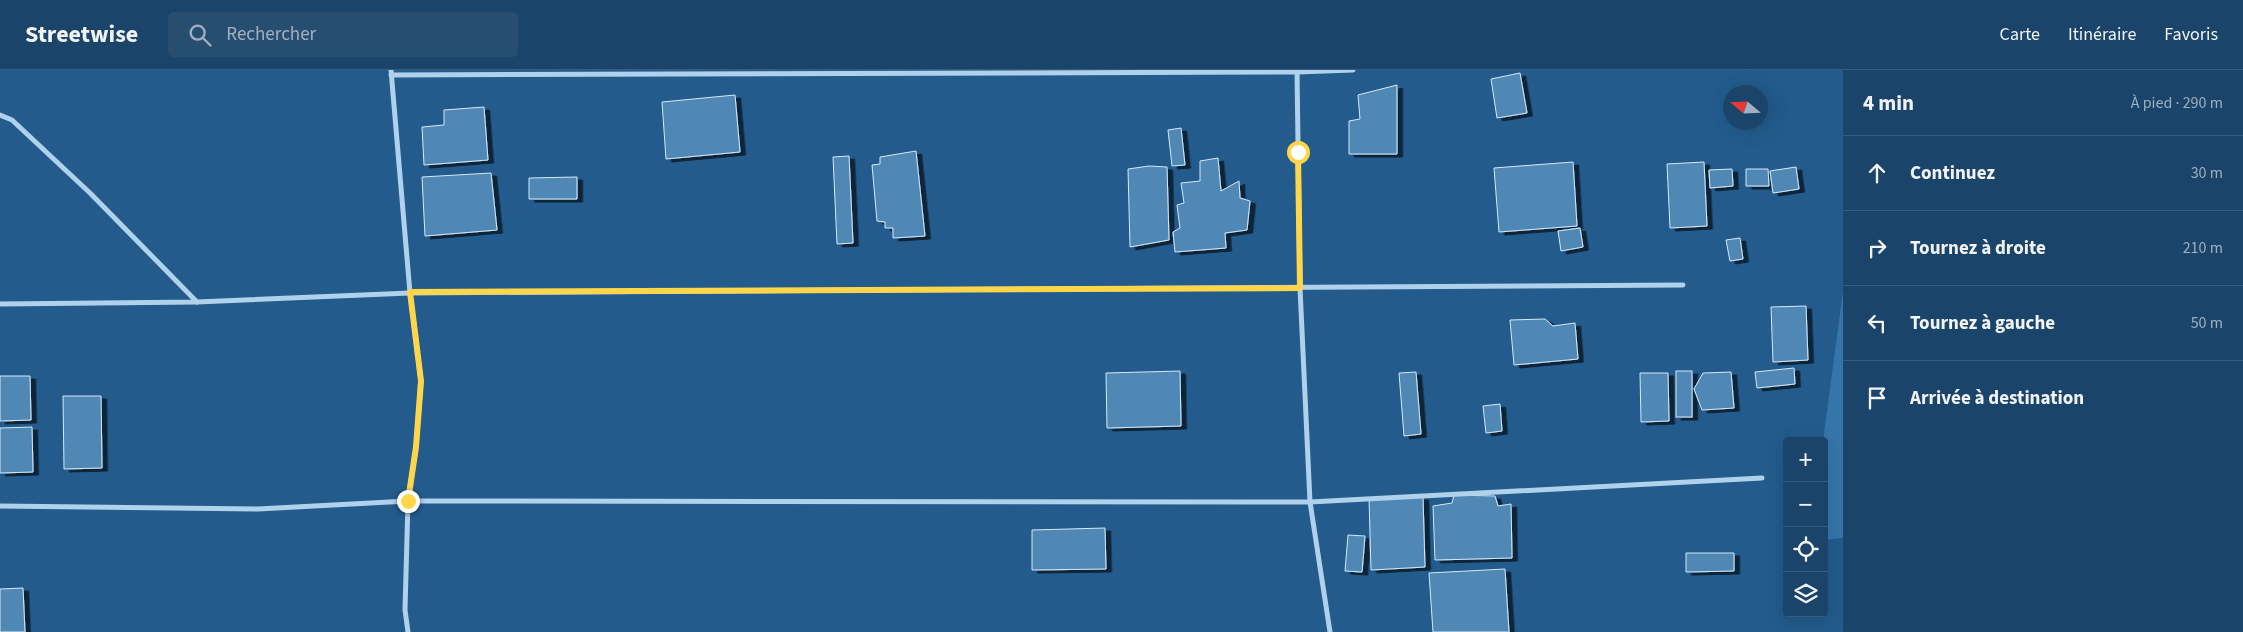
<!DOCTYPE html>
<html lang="fr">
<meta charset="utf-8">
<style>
body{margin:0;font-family:"Source Sans 3",sans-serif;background:#274e71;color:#f1f3f6}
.controls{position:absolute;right:15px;bottom:15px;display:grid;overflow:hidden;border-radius:5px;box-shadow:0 5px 20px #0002}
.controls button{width:45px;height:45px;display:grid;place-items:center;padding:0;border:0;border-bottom:1px solid #385c7d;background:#1a4469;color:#f1f3f6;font:25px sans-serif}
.compass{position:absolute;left:1723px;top:15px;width:45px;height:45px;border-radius:50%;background:#1a4469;box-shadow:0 5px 20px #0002;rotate:289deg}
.stop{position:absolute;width:15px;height:15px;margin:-11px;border:4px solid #ffd54a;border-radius:50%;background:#fff}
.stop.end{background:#ffd54a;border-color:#fff;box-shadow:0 1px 5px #0008}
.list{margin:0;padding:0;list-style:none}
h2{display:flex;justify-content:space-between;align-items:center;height:65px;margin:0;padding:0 20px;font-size:21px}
h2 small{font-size:16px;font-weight:400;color:#9fb0c0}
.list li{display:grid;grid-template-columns:32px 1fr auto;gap:15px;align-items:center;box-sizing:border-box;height:75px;padding:0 20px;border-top:1px solid #385c7d}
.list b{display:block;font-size:19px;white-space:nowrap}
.list em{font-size:16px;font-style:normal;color:#9fb0c0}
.icon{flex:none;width:28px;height:28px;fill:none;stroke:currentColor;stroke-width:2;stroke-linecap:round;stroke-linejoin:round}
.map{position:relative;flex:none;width:1843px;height:562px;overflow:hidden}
header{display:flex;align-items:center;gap:30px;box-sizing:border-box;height:70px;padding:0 25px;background:#1a4469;border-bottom:1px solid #385c7d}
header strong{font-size:24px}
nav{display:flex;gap:28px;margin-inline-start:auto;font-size:18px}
.search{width:350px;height:45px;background:#274e71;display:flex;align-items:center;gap:12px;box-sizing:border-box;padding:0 18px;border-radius:5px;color:#9fb0c0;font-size:19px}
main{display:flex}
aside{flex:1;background:#1a4469}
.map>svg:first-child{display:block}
</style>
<header>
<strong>Streetwise</strong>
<div class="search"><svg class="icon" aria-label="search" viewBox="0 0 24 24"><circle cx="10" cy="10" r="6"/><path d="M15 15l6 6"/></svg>Rechercher</div>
<nav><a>Carte</a><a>Itinéraire</a><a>Favoris</a></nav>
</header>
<main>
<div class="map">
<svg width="1843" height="562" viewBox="0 0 1843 562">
<defs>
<filter id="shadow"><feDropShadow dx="5.5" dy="3" stdDeviation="0" flood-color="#0009"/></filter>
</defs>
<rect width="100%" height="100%" fill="#225b8c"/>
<path fill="#3675a9" d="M 1843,221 L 1843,468 L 1824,470 L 1823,371 Z"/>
<g fill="#4f87b5" stroke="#d5e9f8" filter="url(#shadow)">
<path d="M 1520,3 L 1527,43 L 1497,48 L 1491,9 Z"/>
<path d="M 1397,15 L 1397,84 L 1349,84 L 1349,51 L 1360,49 L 1358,25 Z"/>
<path d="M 735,25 L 740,82 L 666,89 L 662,32 Z"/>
<path d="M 484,37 L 488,90 L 424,95 L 422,57 L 444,55 L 444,40 Z"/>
<path d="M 1181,58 L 1185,95 L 1172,96 L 1168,60 Z"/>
<path d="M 916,81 L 925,166 L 893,168 L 893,158 L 885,158 L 885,152 L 877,151 L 872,95 L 880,94 L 880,87 Z"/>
<path d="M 849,86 L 853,173 L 837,174 L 833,87 Z"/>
<path d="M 1218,88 L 1221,121 L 1239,111 L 1240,128 L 1250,131 L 1247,160 L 1225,163 L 1226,178 L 1175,182 L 1173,162 L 1180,158 L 1177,135 L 1184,133 L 1181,113 L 1200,111 L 1200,91 Z"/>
<path d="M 1573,92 L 1577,156 L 1499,162 L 1494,98 Z"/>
<path d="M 1704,92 L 1707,156 L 1670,158 L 1667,94 Z"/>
<path d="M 1149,96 L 1167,97 L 1169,170 L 1130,177 L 1128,99 Z"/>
<path d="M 1796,97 L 1799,119 L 1773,123 L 1770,101 Z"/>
<path d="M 1732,99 L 1733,116 L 1710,118 L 1709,100 Z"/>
<path d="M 1746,99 L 1768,99 L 1769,116 L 1746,116 Z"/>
<path d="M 491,103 L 497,160 L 425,166 L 422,107 Z"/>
<path d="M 577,107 L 577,129 L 529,129 L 529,108 Z"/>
<path d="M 1580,158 L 1583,177 L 1561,181 L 1558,161 Z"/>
<path d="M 1740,168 L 1743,189 L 1730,191 L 1726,170 Z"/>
<path d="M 1806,236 L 1808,290 L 1773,292 L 1771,237 Z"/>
<path d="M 1545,249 L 1553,256 L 1575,253 L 1578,289 L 1514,295 L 1510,250 Z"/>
<path d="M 1794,298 L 1795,314 L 1757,318 L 1755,302 Z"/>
<path d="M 1180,301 L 1181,356 L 1107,358 L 1106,303 Z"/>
<rect x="1676" y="301" width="16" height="46"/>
<path d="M 1416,302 L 1421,364 L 1404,366 L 1399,303 Z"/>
<path d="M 1731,302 L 1734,338 L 1702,340 L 1694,319 L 1703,303 Z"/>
<path d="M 1640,303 L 1668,303 L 1669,351 L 1641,352 Z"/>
<path d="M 0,306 L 30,306 L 31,350 L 0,351 Z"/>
<path d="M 63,326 L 101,326 L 102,398 L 64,399 Z"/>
<path d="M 1500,334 L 1502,361 L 1486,363 L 1483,336 Z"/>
<path d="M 32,357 L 33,402 L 0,403 L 0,358 Z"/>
<path d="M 1454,425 L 1495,426 L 1498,436 L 1511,434 L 1512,488 L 1435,490 L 1433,436 L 1452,433 Z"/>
<path d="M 1423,427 L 1425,497 L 1371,500 L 1369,428 Z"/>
<path d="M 1105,458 L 1106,499 L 1032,500 L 1032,460 Z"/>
<path d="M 1348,465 L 1365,466 L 1362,502 L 1345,501 Z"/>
<path d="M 1686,483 L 1734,483 L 1734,501 L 1686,502 Z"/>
<path d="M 1505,499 L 1509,562 L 1433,562 L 1429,503 Z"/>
<path d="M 23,518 L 25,562 L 0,562 L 0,519 Z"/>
</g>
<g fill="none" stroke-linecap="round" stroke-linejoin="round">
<g stroke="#b0d1eb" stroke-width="5">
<path d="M 391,0 L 410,223 L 421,311 L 416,377 L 408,431 L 405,540 L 408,562"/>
<path d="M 1297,0 L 1300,218 L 1310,432 L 1330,562"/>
<path d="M 391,5 L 1297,2 L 1353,0"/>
<path d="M 0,45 L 12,50 L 90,123 L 197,232"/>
<path d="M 0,234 L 197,232 L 410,223 L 1683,215"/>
<path d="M 0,436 L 258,439 L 408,431 L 1310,432 L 1762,408"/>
</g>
</g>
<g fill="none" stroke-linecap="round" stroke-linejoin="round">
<path stroke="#ffd54a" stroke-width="6" d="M 408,431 L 416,377 L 421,311 L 410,222 L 1300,218 L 1298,82"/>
</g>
</svg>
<div class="controls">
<button>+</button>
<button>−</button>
<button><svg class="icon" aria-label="locate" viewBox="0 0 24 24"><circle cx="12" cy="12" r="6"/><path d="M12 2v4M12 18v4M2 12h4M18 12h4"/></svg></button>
<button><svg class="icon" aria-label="layers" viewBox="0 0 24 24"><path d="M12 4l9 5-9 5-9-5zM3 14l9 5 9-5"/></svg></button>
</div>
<svg class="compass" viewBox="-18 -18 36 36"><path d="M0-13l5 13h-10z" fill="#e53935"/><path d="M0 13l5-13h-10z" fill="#9fb0c0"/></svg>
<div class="stop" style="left:1298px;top:82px"></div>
<div class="stop end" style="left:408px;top:431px"></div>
</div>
<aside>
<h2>4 min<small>À pied · 290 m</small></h2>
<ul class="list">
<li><svg class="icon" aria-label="ahead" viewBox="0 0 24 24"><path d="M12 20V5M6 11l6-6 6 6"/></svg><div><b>Continuez</b></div><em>30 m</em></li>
<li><svg class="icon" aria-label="right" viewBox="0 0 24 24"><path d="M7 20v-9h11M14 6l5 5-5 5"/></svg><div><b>Tournez à droite</b></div><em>210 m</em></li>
<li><svg class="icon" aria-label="left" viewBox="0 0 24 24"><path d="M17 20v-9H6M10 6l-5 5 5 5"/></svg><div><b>Tournez à gauche</b></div><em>50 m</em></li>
<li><svg class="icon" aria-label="arrive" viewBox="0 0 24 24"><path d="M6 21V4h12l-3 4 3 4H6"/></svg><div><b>Arrivée à destination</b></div></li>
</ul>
</aside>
</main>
